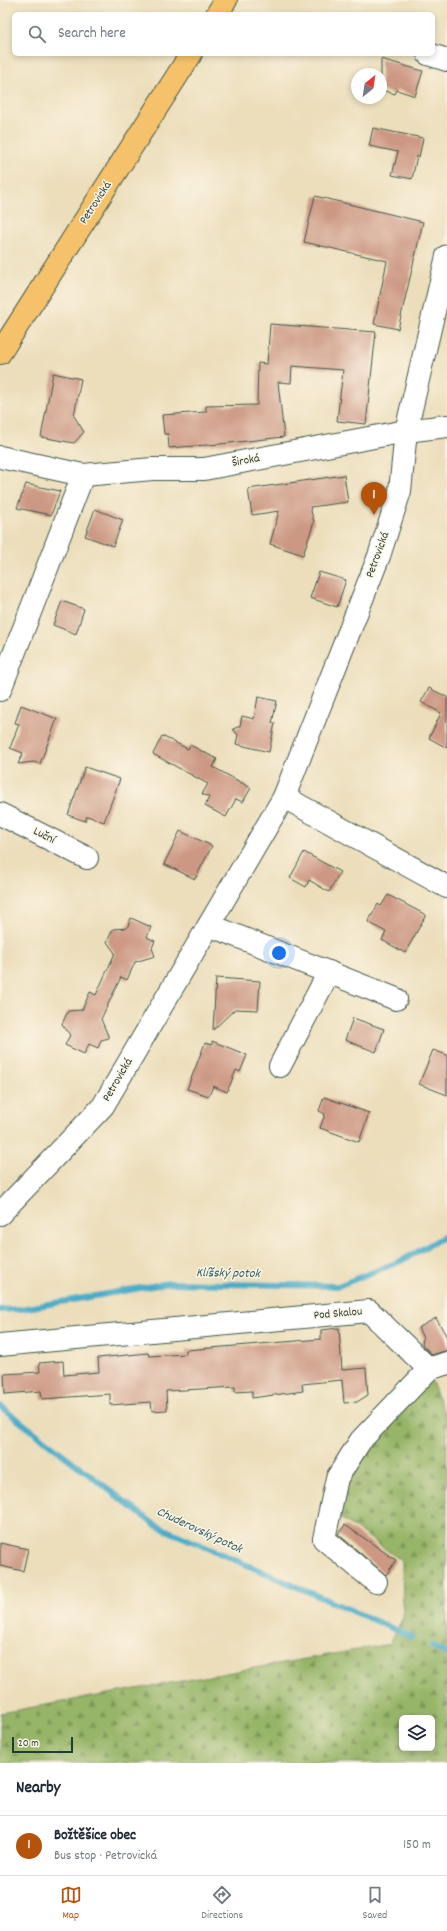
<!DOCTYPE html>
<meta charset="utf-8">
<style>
body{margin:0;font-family:Dekko,sans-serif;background:#f6f6f7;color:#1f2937}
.controls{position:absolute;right:12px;bottom:12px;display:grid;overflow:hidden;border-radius:6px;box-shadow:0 2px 6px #0003}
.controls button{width:36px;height:36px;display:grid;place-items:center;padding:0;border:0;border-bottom:1px solid #e0e1e3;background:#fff;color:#1f2937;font:20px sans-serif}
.compass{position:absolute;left:351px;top:68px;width:36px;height:36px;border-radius:50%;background:#fff;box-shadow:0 2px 6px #0003;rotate:30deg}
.scale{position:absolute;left:12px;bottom:10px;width:61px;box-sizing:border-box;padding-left:4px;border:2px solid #1f3d34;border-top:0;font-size:11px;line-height:14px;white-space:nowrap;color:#1f3d34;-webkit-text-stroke:3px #fcf5e5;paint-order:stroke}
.you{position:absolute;left:279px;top:953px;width:14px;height:14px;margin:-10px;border:3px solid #fff;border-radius:50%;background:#1a73e8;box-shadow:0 0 0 6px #1a73e833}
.badge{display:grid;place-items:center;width:26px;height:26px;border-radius:50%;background:#b45309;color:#fff;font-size:13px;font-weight:700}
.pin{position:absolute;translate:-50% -33px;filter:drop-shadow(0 1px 2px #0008)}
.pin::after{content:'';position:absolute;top:21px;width:14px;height:12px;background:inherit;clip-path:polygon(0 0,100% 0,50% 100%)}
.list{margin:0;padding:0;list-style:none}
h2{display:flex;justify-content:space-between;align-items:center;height:52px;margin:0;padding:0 16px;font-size:17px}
h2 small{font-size:13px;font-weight:400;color:#747a83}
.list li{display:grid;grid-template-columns:26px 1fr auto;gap:12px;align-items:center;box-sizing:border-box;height:60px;padding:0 16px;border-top:1px solid #e0e1e3}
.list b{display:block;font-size:15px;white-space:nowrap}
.list p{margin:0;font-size:13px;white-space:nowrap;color:#747a83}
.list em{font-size:13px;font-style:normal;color:#747a83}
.icon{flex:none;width:22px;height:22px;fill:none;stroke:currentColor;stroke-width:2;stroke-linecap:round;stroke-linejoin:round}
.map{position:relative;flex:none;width:447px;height:1763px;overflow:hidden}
.search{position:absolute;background:#fff;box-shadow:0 2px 6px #0003;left:12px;right:12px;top:12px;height:44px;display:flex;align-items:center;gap:10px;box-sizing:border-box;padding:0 14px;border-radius:6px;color:#747a83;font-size:15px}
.sheet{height:112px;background:#fff}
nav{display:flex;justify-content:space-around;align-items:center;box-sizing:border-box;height:56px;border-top:1px solid #e0e1e3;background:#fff;font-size:11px;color:#747a83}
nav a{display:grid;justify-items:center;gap:2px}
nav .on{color:#b45309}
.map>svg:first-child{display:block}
</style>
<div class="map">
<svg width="447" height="1763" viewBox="0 0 447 1763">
<defs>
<pattern id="forest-firs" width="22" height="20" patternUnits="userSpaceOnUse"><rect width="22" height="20" fill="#97b568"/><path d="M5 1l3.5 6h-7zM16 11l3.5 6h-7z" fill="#7b9456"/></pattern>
</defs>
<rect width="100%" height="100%" fill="#fcf5e5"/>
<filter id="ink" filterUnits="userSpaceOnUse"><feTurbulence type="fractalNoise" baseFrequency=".025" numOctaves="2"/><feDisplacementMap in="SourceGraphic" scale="8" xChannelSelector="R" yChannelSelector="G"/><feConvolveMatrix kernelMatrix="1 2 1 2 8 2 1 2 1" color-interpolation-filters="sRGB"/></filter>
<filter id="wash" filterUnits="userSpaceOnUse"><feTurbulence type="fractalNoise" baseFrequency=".012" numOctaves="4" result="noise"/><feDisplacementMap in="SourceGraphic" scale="16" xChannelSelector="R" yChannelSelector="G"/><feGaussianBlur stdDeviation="0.9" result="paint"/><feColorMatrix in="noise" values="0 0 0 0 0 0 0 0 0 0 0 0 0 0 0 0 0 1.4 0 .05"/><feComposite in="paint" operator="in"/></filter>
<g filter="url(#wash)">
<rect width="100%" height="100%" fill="#ecdebb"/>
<path fill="url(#forest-firs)" stroke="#5b794e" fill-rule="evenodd" d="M 432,1382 L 447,1420 L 447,1763 L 0,1763 L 0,1713 L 390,1644 L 403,1617 L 402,1561 L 328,1509 L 325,1486 L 404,1402 ZM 402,1718 L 432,1718 L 432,1748 L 402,1748 Z"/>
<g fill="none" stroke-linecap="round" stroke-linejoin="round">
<g stroke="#49acc8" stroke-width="6">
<path d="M 0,1310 L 21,1309 L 169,1283 L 338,1286 L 401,1261 L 447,1235"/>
<path d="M 0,1406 L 155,1525 L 412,1637"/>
<path d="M 432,1646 L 447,1654"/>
</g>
</g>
<g id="blocks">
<g fill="#cc9883">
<path d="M 381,59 L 423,71 L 415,96 L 397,90 L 395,94 L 381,90 Z"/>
<path d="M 373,128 L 423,138 L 419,157 L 417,156 L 412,179 L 392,175 L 398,152 L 369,146 Z"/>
<path d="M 315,196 L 423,222 L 398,329 L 374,324 L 387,261 L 304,242 Z"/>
<path d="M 270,324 L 376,332 L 366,424 L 337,421 L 343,370 L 292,366 L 291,383 L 278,382 L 284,437 L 220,444 L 169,448 L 168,434 L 164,434 L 162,415 L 206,412 L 206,406 L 257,405 L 258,363 L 267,364 Z"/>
<path d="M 53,373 L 81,379 L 74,416 L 84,432 L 74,443 L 41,437 Z"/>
<path d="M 344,475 L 348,502 L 310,507 L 314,522 L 303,555 L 270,544 L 279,511 L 252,515 L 248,489 Z"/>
<path d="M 26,484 L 60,491 L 51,515 L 17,508 Z"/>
<path d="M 95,509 L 123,520 L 113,546 L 85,536 Z"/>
<path d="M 319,572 L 346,580 L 337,607 L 310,598 Z"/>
<path d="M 62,601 L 84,609 L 76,634 L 53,625 Z"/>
<path d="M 429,688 L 447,697 L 447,748 L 429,738 L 441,713 L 421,702 Z"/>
<path d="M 258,697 L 277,701 L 272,723 L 275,723 L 269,752 L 236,744 L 238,735 L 233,729 L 240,726 L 242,716 L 254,719 Z"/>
<path d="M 21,705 L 57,719 L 40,764 L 33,762 L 18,764 L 23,753 L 10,748 L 19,724 L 15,723 Z"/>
<path d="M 162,736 L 188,749 L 190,745 L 217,759 L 213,767 L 251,788 L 243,802 L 236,799 L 226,817 L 205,806 L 209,797 L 202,794 L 208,784 L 153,754 Z"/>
<path d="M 85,767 L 120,779 L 104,822 L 87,816 L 85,821 L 68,815 Z"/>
<path d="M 180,831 L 212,846 L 195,879 L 164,864 Z"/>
<path d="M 304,852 L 340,872 L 329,892 L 309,880 L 306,887 L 290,878 Z"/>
<path d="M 388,895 L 426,915 L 405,953 L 382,940 L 386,932 L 368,922 L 378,904 L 381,906 Z"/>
<path d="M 131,918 L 151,927 L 147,937 L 155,941 L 152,948 L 155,956 L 135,962 L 127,980 L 121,977 L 101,1019 L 109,1038 L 101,1040 L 98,1048 L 89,1044 L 84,1054 L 65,1045 L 70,1035 L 62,1024 L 68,1011 L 82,1010 L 90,992 L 96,995 L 115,953 L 107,942 L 113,929 L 127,928 Z"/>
<path d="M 216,978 L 260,981 L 258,1010 L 235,1009 L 213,1030 Z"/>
<path d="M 353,1018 L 384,1029 L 376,1052 L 345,1040 Z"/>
<path d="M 212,1041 L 247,1055 L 240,1072 L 236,1070 L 227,1092 L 213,1086 L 209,1096 L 187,1089 L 205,1043 L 212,1045 Z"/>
<path d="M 433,1050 L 447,1055 L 447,1095 L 419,1084 Z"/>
<path d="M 324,1097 L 369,1113 L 359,1142 L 320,1128 L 325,1114 L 319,1111 Z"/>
<path d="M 436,1318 L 447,1337 L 447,1350 L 432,1355 L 422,1344 L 423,1338 L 418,1328 Z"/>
<path d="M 339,1328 L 342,1370 L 366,1368 L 368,1395 L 357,1402 L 344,1403 L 342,1380 L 302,1384 L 303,1391 L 252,1398 L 252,1391 L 235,1392 L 235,1387 L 166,1391 L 167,1410 L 152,1411 L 151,1402 L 110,1405 L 110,1394 L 42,1399 L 41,1391 L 5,1394 L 4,1374 L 40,1372 L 39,1363 L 63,1361 L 64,1375 L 99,1372 L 98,1358 L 148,1353 L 149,1356 L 186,1354 L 186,1350 L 321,1339 L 321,1330 Z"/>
<path d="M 345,1525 L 396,1560 L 386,1575 L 338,1534 Z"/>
<path d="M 0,1543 L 28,1549 L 23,1571 L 0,1566 Z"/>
</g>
</g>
</g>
<g filter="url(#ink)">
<use href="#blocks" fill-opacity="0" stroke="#3e5548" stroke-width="1"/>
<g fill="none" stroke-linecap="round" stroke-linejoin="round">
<defs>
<g id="minor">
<path d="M 428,54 L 447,60"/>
<path d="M 0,457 L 83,475 L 153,469 L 204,469 L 406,431 L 447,426"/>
<path d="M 0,690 L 83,475"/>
<path d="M 284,797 L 447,887"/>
<path d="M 0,814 L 87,858"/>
<path d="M 209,925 L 396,999"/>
<path d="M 280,1066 L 329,972"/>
<path d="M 0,1214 L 103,1106 L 284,797 L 379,556 L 400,491 L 406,431 L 447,256"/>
<path d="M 0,1345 L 369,1311 L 429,1369"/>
<path d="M 376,1582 L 324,1539 L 337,1478 L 361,1440 L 429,1369 L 447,1363"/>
</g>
<g id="major">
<path d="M 217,14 L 226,0"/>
<path d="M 0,353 L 191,54"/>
</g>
</defs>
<use href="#minor" stroke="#3e5548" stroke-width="24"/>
<use href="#major" stroke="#3e5548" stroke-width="24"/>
<use href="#minor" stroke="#fff" stroke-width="22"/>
<use href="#major" stroke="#f5c16b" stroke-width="22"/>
</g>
</g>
<g text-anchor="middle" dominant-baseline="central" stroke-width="3" stroke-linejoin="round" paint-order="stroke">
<g font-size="12" fill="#1f3d34" stroke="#fcf5e5">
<text transform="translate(96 203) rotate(-57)">Petrovická</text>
<text transform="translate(246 461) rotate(-10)">Široká</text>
<text transform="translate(378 555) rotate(-70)">Petrovická</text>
<text transform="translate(44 836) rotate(27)">Luční</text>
<text transform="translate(118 1080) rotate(-60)">Petrovická</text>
<text transform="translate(338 1314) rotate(-5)">Pod Skalou</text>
</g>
<g font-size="13" font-style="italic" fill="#2c5e60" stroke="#fcf5e5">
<text transform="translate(228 1274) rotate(1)">Klíšský potok</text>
<text transform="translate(199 1531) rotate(25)">Chuderovský potok</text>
</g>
</g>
</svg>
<div class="controls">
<button><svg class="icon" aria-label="layers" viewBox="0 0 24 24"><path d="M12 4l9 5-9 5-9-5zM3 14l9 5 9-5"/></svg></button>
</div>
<svg class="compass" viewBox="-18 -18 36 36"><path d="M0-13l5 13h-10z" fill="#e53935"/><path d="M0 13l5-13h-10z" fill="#747a83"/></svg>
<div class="scale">20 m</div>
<div class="you"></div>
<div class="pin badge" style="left:374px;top:515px">1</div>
<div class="search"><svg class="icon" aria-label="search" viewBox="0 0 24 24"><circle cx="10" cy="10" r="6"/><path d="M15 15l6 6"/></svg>Search here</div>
</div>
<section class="sheet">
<h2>Nearby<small></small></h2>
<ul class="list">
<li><span class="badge">1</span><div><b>Božtěšice obec</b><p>Bus stop · Petrovická</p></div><em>150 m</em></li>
</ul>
</section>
<nav>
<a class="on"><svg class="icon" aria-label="map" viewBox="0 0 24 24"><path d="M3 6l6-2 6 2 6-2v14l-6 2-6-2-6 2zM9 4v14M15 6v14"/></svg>Map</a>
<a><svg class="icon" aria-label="directions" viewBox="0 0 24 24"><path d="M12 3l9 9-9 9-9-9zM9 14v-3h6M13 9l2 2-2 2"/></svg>Directions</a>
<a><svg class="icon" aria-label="saved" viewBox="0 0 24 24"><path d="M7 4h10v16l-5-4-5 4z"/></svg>Saved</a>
</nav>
